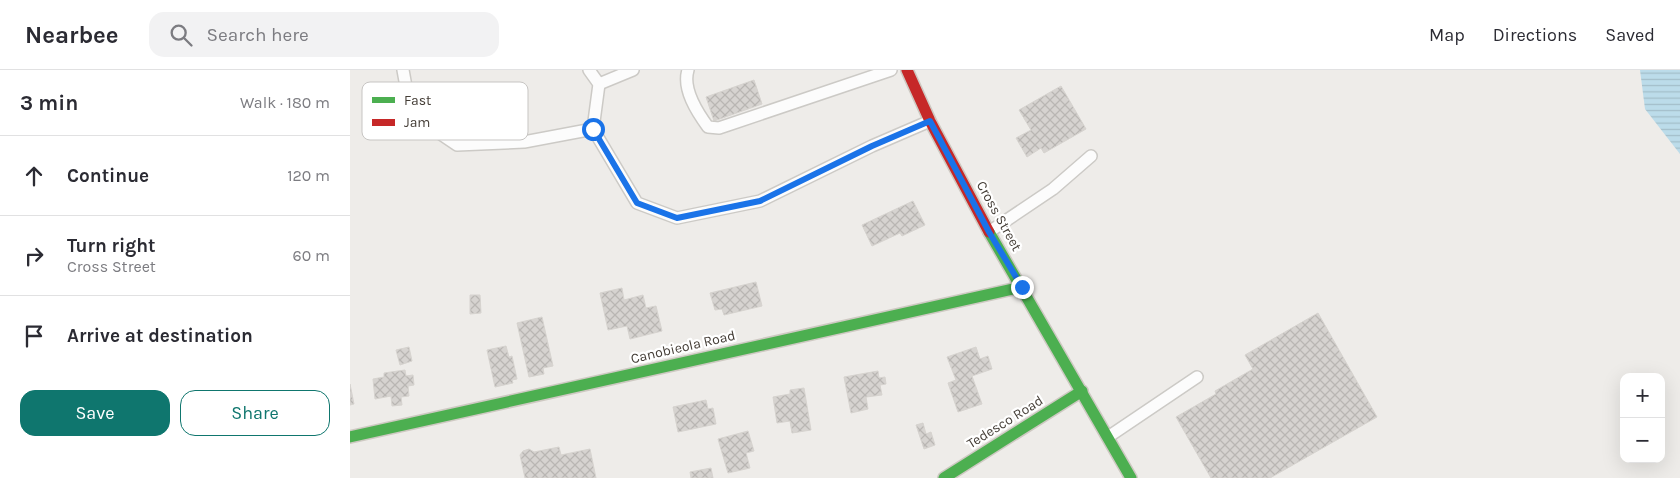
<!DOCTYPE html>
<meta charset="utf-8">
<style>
body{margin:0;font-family:Karla,sans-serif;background:#f2f2f3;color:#2b2b33}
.controls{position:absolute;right:15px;bottom:15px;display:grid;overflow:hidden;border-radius:10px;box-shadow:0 5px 20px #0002}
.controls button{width:45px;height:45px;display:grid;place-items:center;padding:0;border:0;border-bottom:1px solid #e1e1e2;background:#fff;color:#2b2b33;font:25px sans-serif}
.stop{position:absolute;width:15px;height:15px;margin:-11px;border:4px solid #1a73e8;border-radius:50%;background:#fff}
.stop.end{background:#1a73e8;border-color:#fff;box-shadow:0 1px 5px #0008}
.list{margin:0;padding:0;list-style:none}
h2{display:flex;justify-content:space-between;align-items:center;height:65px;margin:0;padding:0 20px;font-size:21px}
h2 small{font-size:16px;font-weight:400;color:#7c7c81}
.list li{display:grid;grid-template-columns:32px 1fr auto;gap:15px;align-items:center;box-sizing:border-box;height:80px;padding:0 20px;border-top:1px solid #e1e1e2}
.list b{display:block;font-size:19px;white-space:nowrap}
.list p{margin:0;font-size:16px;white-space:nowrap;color:#7c7c81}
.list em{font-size:16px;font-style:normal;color:#7c7c81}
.actions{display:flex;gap:10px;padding:15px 20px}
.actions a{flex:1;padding:11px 0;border:1px solid #0f766e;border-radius:15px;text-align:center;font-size:18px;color:#0f766e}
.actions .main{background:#0f766e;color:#fff}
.icon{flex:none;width:28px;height:28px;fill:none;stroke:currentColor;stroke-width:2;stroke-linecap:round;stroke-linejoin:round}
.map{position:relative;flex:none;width:1330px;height:408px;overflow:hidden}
header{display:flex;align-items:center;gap:30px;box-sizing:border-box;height:70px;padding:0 25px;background:#fff;border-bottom:1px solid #e1e1e2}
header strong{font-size:24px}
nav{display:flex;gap:28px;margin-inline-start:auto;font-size:18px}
.search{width:350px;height:45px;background:#f2f2f3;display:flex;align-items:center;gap:12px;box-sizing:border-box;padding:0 18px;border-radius:15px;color:#7c7c81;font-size:19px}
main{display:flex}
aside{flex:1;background:#fff}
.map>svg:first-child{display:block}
</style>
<header>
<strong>Nearbee</strong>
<div class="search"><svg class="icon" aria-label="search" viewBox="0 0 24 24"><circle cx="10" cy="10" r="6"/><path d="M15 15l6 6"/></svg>Search here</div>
<nav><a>Map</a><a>Directions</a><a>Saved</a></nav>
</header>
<main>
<aside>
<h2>3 min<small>Walk · 180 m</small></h2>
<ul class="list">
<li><svg class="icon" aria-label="ahead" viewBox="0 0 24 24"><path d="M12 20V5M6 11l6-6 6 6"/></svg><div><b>Continue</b></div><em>120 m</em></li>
<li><svg class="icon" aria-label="right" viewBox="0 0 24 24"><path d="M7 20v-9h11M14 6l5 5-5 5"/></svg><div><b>Turn right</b><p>Cross Street</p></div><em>60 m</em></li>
<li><svg class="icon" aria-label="arrive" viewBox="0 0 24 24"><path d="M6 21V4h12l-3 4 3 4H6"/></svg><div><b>Arrive at destination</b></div></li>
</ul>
<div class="actions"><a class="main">Save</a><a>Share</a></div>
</aside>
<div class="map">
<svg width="1330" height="408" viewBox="0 0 1330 408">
<defs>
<pattern id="water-rules" width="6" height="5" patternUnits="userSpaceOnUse" patternTransform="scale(1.25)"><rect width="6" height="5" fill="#bcdcea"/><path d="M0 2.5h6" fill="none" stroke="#a3bec9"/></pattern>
<pattern id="building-cross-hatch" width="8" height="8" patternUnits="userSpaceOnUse" patternTransform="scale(1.25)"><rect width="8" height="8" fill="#d6d3d0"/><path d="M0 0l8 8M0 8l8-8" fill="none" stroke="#b9b6b3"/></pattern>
</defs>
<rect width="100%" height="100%" fill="#eeece9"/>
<path fill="url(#water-rules)" d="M 1290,0 L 1330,0 L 1330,84 L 1295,39 Z"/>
<g fill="url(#building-cross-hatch)" stroke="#d6d3cf">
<path d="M 404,10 L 412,34 L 364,51 L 356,27 Z"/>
<path d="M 711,16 L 736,59 L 694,83 L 691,78 L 677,87 L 666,68 L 681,60 L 669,40 Z"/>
<path d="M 563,131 L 575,155 L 552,166 L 550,163 L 522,176 L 512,155 Z"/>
<path d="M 406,212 L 412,236 L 374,245 L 372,239 L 365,240 L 360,223 Z"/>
<path d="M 272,218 L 274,230 L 293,225 L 296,238 L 306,236 L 312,261 L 280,269 L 277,256 L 258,260 L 250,223 Z"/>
<path d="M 120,225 L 130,225 L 131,243 L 120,244 Z"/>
<path d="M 968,243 L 1027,347 L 920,408 L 861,408 L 826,347 L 866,324 L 865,321 L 903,299 L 895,285 Z"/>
<path d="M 192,247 L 203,296 L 193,298 L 194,304 L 179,307 L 167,253 Z"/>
<path d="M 156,276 L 159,287 L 162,286 L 167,309 L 162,310 L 163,313 L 145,317 L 137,280 Z"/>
<path d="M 59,277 L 62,291 L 50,295 L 46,280 Z"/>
<path d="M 626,277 L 630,289 L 638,286 L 642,299 L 622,306 L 632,334 L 608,342 L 598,313 L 606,310 L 597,287 Z"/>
<path d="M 55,300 L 56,306 L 63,305 L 64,315 L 58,316 L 59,326 L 51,327 L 52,335 L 42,336 L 41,326 L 25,329 L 23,309 L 34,307 L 34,303 Z"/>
<path d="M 528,301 L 529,308 L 535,307 L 536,314 L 530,315 L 532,325 L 516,327 L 518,339 L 501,343 L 494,307 Z"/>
<path d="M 0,314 L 4,334 L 0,335 Z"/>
<path d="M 454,318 L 461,360 L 442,363 L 440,351 L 427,353 L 423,327 L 440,324 L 440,320 Z"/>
<path d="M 356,330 L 358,339 L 363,338 L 366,354 L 328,362 L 323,337 Z"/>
<path d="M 573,353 L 576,364 L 581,362 L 585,375 L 574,379 L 566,355 Z"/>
<path d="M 398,361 L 404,381 L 396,383 L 400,398 L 378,403 L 368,369 Z"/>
<path d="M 209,377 L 211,385 L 240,379 L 246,408 L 175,408 L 170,385 L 173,381 L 179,379 L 184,382 Z"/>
<path d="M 361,398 L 363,408 L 341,408 L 340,402 Z"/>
</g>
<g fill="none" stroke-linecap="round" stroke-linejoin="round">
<defs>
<g id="lane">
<path d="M 53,0 L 61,44 L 107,75 L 174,72 L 243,59"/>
<path d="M 239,0 L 249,14 L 243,59 L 287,133 L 327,148 L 410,131 L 522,76 L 580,51"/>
<path d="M 338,0 C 332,19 347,42 358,57 L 369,58 L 541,0"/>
<path d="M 249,14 L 283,0"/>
<path d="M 639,162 L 703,119 L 741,86"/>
<path d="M 758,367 L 847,307"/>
</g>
<g id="fast">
<path d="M 639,162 L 781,408"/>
<path d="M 0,367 L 672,217"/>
<path d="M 594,408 L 732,321"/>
</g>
<path id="jam" d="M 557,0 L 580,51 L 639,162"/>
</defs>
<use href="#lane" stroke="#cccac6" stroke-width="14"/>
<use href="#fast" stroke="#cec9c2" stroke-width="14"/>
<use href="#jam" stroke="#cec9c2" stroke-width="14"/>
<use href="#lane" stroke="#fcfcfc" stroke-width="11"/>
<use href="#fast" stroke="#4caf50" stroke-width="11"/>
<use href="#jam" stroke="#c62828" stroke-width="11"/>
</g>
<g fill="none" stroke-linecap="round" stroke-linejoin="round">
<path stroke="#1a73e8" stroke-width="6" d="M 243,59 L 287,133 L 327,148 L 410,131 L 522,76 L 580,51 L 639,162 L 672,217"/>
</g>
<g text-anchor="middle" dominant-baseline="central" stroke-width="4.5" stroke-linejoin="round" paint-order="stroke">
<g font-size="14" fill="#443d36" stroke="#fff">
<text transform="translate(649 146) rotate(61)">Cross Street</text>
<text transform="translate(333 277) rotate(-13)">Canobieola Road</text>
<text transform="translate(655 352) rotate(-32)">Tedesco Road</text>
</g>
</g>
<rect x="12" y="12" width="166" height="58" rx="8" fill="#fff" stroke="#c7c5c3" stroke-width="1"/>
<rect x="22" y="27" width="23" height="6" fill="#4caf50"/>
<rect x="22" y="49" width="23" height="7" fill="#c62828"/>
<g font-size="14" fill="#443d36">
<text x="54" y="35">Fast</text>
<text x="54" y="57">Jam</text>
</g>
</svg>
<div class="controls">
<button>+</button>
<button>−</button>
</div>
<div class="stop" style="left:243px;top:59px"></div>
<div class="stop end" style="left:672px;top:217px"></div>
</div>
</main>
